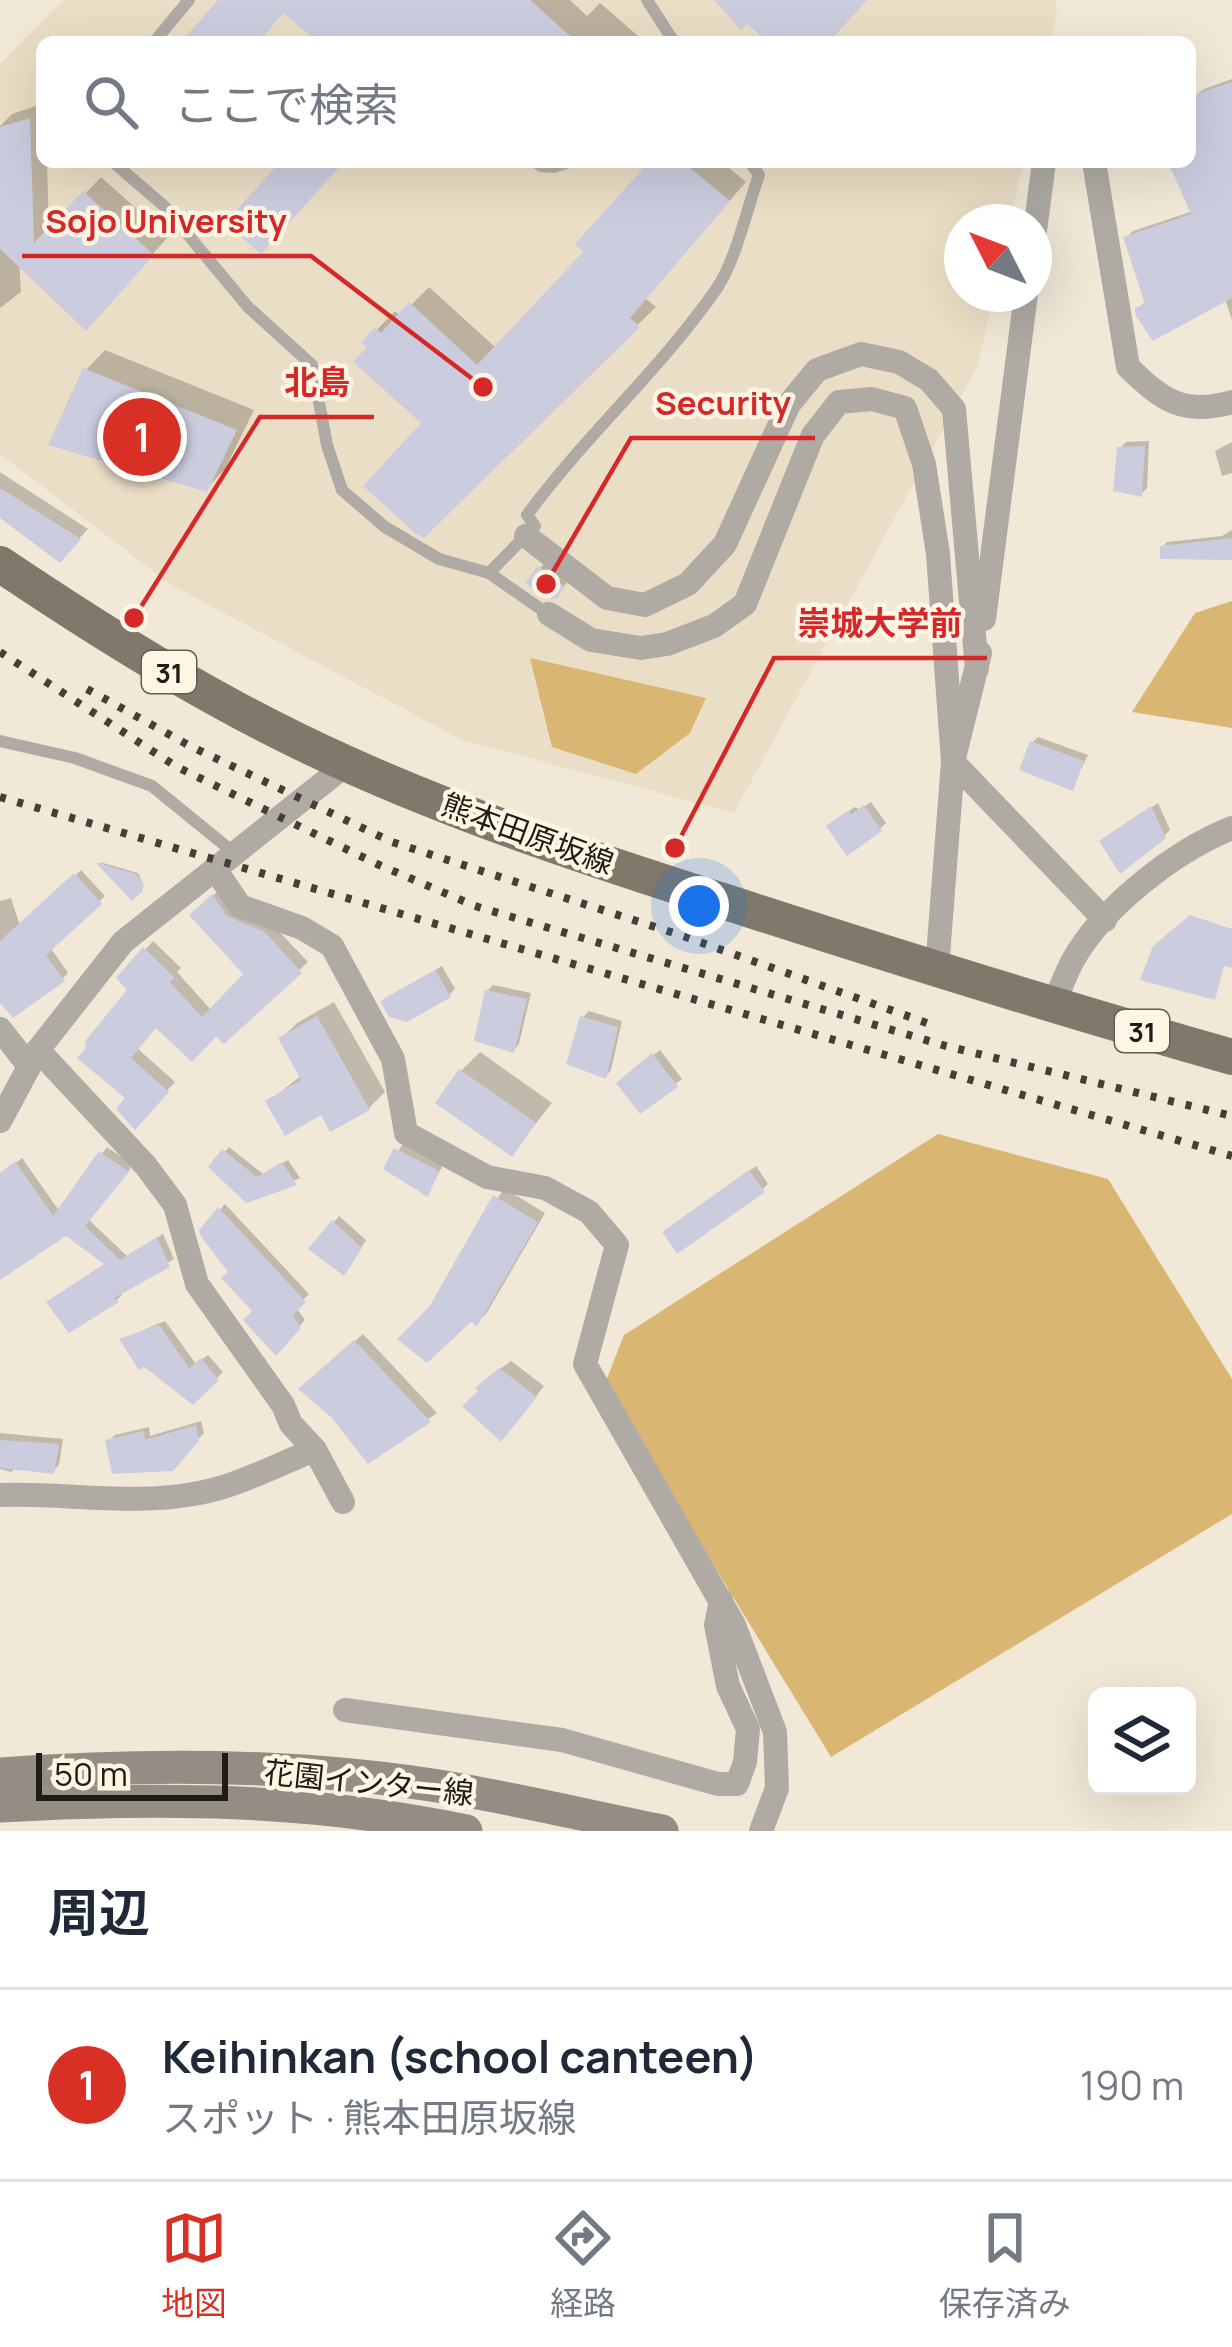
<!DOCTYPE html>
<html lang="ja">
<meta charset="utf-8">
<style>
body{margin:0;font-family:Manrope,"Noto Sans JP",sans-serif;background:#f2f2f3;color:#1f2937}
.controls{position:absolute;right:36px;bottom:36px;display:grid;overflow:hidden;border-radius:18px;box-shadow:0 12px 48px #0002}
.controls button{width:108px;height:108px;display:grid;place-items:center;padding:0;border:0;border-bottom:3px solid #e0e1e3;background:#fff;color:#1f2937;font:60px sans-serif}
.compass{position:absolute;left:944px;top:204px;width:108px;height:108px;border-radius:50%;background:#fff;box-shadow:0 12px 48px #0002;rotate:312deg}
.scale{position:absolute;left:36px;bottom:30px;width:192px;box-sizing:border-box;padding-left:12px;border:6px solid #1f1b15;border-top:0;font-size:33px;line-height:42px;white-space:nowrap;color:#1f1b15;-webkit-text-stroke:9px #fef5e4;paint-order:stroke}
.you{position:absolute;left:699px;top:906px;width:42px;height:42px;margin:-30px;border:9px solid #fff;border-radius:50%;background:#1a73e8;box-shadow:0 0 0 18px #1a73e833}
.badge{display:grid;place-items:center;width:78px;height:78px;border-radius:50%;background:#d93025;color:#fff;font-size:39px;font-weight:700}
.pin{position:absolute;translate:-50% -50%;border:6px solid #fff;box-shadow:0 3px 12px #0006}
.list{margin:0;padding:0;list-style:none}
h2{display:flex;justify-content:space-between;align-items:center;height:156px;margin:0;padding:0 48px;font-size:51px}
h2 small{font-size:39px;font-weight:400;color:#747a83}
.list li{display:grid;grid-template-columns:78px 1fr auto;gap:36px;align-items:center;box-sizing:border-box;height:192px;padding:0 48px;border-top:3px solid #e0e1e3}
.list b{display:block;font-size:45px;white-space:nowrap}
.list p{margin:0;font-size:39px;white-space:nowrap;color:#747a83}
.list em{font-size:39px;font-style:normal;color:#747a83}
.icon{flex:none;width:66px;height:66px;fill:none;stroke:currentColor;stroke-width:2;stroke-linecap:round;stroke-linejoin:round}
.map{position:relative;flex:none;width:1232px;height:1831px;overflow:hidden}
.search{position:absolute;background:#fff;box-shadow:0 12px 48px #0002;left:36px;right:36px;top:36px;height:132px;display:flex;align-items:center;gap:30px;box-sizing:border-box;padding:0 42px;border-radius:18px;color:#747a83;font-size:45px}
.sheet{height:348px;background:#fff}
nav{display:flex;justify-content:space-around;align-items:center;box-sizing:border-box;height:168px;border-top:3px solid #e0e1e3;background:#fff;font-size:33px;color:#747a83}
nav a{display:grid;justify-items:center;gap:6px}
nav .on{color:#d93025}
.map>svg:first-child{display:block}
</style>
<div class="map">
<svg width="1232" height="1831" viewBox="0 0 1232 1831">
<rect width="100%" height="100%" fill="#f1e8d7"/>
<path fill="#ebdec6" d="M 63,0 L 1055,0 L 1057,11 L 1050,42 L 42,42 L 42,162 L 1023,162 L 1010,222 L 962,222 L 962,294 L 994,294 L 978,365 L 734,813 L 462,740 L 170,584 L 0,454 L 0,64 Z"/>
<g fill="#dab673">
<path d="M 1232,601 L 1232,728 L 1132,712 L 1195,613 Z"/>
<path d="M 530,658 L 706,698 L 690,733 L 636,774 L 552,747 Z"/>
<path d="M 938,1134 L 1108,1179 L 1232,1379 L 1232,1514 L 831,1757 L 604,1386 L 624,1335 Z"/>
</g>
<g fill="#0003">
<path d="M 222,0 L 570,0 L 587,16 L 600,3 L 645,42 L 322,42 L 285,10 L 258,42 L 185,42 Z"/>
<path d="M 1232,79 L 1232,320 L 1225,299 L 1138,309 L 1145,302 L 1127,237 L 1133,231 L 1193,211 L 1170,162 L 1190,162 L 1190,99 L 1204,89 Z"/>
<path d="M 42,104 L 42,162 L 47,162 L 49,231 L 101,177 L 168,237 L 102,310 L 19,262 L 21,292 L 0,308 L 0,126 L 12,114 Z"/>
<path d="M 588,162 L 555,173 L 540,172 L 523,162 Z"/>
<path d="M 653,162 L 722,162 L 746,182 L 645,298 L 656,307 L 423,534 L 426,423 L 365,342 L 395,311 L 400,316 L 429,287 L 496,348 L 587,252 Z"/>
<path d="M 105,350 L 254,410 L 225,469 L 206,489 L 86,370 Z"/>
<path d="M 1149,441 L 1147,488 L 1141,494 L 1120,448 L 1126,442 Z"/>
<path d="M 1232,442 L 1232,473 L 1222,476 L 1215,451 Z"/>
<path d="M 0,472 L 88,529 L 60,559 L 0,514 Z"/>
<path d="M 1232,530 L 1232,556 L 1163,547 L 1167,542 L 1222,536 Z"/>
<path d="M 546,562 L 569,580 L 561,590 L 540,568 Z"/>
<path d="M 1038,737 L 1088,755 L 1072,787 L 1032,743 Z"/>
<path d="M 871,802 L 886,823 L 880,829 L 835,821 L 855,807 L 860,810 Z"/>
<path d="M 1158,803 L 1170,830 L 1164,836 L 1109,836 Z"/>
<path d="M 100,862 L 138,873 L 144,886 L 132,897 Z"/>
<path d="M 81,870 L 105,896 L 50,947 L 68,973 L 63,978 L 0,997 L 0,901 L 11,898 L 20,926 Z"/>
<path d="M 221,888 L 273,925 L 308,962 L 224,1040 L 216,1033 L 157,1025 L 137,1048 L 175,1082 L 135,1125 L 129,1098 L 131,990 L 120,978 L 153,941 L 181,968 L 177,972 L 212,1011 L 247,974 L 193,915 Z"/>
<path d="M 442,966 L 455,989 L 449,995 L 390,996 Z"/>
<path d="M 493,985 L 531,993 L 519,1044 L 514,1050 L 487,991 Z"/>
<path d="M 334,1002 L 385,1092 L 369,1108 L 332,1128 L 322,1111 L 268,1102 L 302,1075 L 281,1039 L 297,1023 Z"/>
<path d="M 589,1011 L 622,1021 L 611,1070 L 606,1076 L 583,1017 Z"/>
<path d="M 660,1050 L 682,1079 L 640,1110 L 625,1078 Z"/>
<path d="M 480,1052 L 552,1103 L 512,1153 L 461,1071 Z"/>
<path d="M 403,1144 L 443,1165 L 428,1193 L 387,1168 Z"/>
<path d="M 107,1147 L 130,1163 L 130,1169 L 88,1219 L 127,1256 L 163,1234 L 174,1259 L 119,1292 L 122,1295 L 117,1300 L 70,1329 L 107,1263 L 66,1232 L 0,1276 L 0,1176 L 22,1158 L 60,1212 Z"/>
<path d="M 229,1147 L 263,1174 L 288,1160 L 300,1178 L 247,1200 L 212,1167 Z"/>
<path d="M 756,1166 L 768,1184 L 763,1189 L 671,1227 Z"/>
<path d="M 504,1188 L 545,1213 L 486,1314 L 477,1322 L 432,1308 Z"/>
<path d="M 225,1204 L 309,1294 L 296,1307 L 305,1320 L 276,1352 L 256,1311 L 203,1230 Z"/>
<path d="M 339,1216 L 366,1240 L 350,1266 L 334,1222 Z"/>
<path d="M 165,1321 L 196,1364 L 208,1355 L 223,1372 L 193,1401 L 123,1339 Z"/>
<path d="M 363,1334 L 437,1413 L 369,1460 L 306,1386 Z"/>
<path d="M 511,1361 L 544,1386 L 511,1429 L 488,1378 Z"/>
<path d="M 201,1421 L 204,1433 L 171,1468 L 109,1441 L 115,1435 L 149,1427 L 150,1436 Z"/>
<path d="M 0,1433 L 63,1439 L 59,1465 L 53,1471 L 17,1467 L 11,1472 L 0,1469 Z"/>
</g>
<g fill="#cbcddf">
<path d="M 218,0 L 530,0 L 577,42 L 318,42 L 283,13 L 259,42 L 181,42 Z"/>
<path d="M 714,0 L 867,0 L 829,42 L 768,42 L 747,24 L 741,30 Z"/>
<path d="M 1232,82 L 1232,298 L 1153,341 L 1136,316 L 1135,308 L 1145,304 L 1123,237 L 1191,214 L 1168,162 L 1190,162 L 1190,96 Z"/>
<path d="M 30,118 L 34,243 L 83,191 L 154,255 L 86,331 L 0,249 L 0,127 Z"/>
<path d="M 280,162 L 344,162 L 261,254 L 225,223 Z"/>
<path d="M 649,162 L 683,162 L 730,201 L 630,318 L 640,327 L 424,538 L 414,532 L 363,486 L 421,423 L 353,362 L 367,347 L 361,342 L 375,327 L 381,333 L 409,302 L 477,365 L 583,252 L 575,244 Z"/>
<path d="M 83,368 L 237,430 L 207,492 L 48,445 Z"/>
<path d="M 1145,446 L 1142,497 L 1113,491 L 1117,447 Z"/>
<path d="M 0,488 L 81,539 L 60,563 L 0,518 Z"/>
<path d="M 1232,538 L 1232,560 L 1160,559 L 1160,546 Z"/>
<path d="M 538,566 L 565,587 L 556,599 L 546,598 L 525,583 Z"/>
<path d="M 1030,741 L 1084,761 L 1073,791 L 1019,770 Z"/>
<path d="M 864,805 L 882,831 L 847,856 L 826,826 L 847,811 L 852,814 Z"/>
<path d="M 1151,806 L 1166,838 L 1120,874 L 1099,841 Z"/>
<path d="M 95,862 L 136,874 L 143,883 L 143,891 L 132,901 Z"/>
<path d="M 74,873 L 102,904 L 46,955 L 65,981 L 13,1018 L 0,1003 L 0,941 Z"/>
<path d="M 212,894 L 227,916 L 265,932 L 302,973 L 224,1044 L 216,1037 L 192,1062 L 156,1028 L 131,1058 L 169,1092 L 135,1130 L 116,1109 L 125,1098 L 77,1058 L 86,1048 L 85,1041 L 127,990 L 116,978 L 143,947 L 175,978 L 170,982 L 202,1017 L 243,974 L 189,915 Z"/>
<path d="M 1190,915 L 1232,929 L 1232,968 L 1224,966 L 1215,1000 L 1140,980 L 1153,946 Z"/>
<path d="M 435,970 L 451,997 L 407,1022 L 389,1017 L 380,1001 Z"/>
<path d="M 485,990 L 527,999 L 514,1053 L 474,1041 Z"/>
<path d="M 317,1016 L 370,1110 L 330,1132 L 321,1115 L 285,1136 L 265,1101 L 301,1080 L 278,1038 Z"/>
<path d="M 580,1016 L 618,1027 L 606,1079 L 566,1064 Z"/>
<path d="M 652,1053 L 678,1087 L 640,1114 L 616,1083 Z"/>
<path d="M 459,1069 L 536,1123 L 512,1157 L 435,1103 Z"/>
<path d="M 394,1148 L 439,1171 L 428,1197 L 383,1169 Z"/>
<path d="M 222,1149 L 257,1177 L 282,1162 L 297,1185 L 246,1203 L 208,1167 Z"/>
<path d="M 99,1151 L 129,1172 L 85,1226 L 120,1260 L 157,1237 L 170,1267 L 114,1298 L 119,1302 L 69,1333 L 46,1302 L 104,1264 L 66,1236 L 0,1280 L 0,1173 L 15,1161 L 53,1216 Z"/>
<path d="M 749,1170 L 765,1192 L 677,1254 L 662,1232 Z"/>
<path d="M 493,1195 L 538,1222 L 477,1326 L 471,1322 L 427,1363 L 397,1339 L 429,1307 Z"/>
<path d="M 218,1207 L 306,1302 L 293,1315 L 301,1328 L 276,1356 L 243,1320 L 252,1311 L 221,1278 L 228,1272 L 200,1235 L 199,1230 Z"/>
<path d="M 332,1220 L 362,1248 L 344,1276 L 308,1249 Z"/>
<path d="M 159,1325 L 189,1368 L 201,1358 L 219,1380 L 193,1405 L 144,1367 L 139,1370 L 119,1339 Z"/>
<path d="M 354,1340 L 431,1422 L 368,1464 L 332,1418 L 298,1389 Z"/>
<path d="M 499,1368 L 537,1397 L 501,1442 L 462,1406 L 478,1391 L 475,1388 Z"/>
<path d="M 196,1425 L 199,1441 L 173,1471 L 112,1474 L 105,1440 L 144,1431 L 145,1440 Z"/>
<path d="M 0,1440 L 59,1444 L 54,1474 L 0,1468 Z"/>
</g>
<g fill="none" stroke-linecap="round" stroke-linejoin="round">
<g stroke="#afaba4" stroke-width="12">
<path d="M 647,0 L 674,42"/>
<path d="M 154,42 L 189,0"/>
<path d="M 113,162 L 164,206 L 248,307 L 312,365 L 327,445 L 342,490 L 385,527 L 439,559 L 489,573"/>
<path d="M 548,614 L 489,573 L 535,526 L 527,515 C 585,436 661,369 717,288 C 736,260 747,208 759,175 L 750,162"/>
<path d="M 0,741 L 75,758 L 152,786 L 233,852"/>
</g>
<g stroke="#afaba4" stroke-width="24">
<path d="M 1094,162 L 1128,367 C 1162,400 1183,416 1232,402"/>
<path d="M 1034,238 L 1044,162"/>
<path d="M 526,536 L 607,598 L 645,605 L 688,584 L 725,544 L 789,404 L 817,370 L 861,354 L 899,362 L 929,380 L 954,409 L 977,669"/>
<path d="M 549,614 L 591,640 L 641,648 L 667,644 L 714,626 L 745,604 L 813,435 L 839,402 L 872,399 L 905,408 L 924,464 L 938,554 L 953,762 L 1105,920"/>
<path d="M 984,619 L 1026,294"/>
<path d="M 215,869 L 240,906 L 302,928 L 332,946 L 393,1059 L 406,1133 L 487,1177 L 545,1188 L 589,1212 L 617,1245 L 585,1364 L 734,1625 L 775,1732 L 777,1788 L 761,1831"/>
<path d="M 937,969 L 953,762 L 980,653"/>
<path d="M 1053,1006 C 1059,991 1065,976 1072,962 C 1102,907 1175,851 1232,828"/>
<path d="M 0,1029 L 29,1066"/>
<path d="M 38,1050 L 146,1166 L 175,1205 L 197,1284 L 283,1405 L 291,1424 L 315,1450 L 343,1502"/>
<path d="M 0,1121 L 38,1050 L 123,942 L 347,764"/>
<path d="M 0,1495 C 66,1493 134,1506 199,1493 C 238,1486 278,1464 315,1450"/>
<path d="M 345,1710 L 562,1740 L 718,1784 L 737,1784 L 745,1762 L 748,1729 L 728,1686 L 716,1625 L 721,1600"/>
</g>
<g stroke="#938d83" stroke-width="33">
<path d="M 0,1774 C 151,1763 306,1763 456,1789 C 525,1801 593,1817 662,1831"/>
<path d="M 0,1806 C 160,1797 308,1798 466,1831"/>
</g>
<path stroke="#7f786b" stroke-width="36" d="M 0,564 C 110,638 224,709 345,763 C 469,819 600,862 729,903 C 896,957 1063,1009 1232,1057"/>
<g stroke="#443f37" stroke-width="8" stroke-dasharray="6 12" stroke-linecap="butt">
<path d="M 0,652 L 177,767 L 377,864 L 475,906 L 946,1046 L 1232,1116"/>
<path d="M 87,689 L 190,746 L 392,842 L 680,935 L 927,1023"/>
<path d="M 0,797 L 1232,1156"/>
</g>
</g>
<g text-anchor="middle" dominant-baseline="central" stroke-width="9" stroke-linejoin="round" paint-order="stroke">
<g fill="#fef5e4" stroke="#625c53" stroke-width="3">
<rect x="142" y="651" width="54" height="42" rx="9"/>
<rect x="1115" y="1010" width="54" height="42" rx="9"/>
</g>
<g font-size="27" font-weight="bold" fill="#1f1b15">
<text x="169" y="672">31</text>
<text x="1142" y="1031">31</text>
</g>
<g font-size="30" fill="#1f1b15" stroke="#fef5e4">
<text transform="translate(528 833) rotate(20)">熊本田原坂線</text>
<text transform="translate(369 1782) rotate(6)">花園インター線</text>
</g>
</g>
<path fill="none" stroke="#d62828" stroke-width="4.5" d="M483 387L311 256H22M134 618L260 417H374M546 584L631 438H815M675 848L774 658H987"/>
<g fill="#d62828" stroke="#fef5e4" stroke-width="4.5">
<circle cx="483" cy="387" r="12"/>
<circle cx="134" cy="618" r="12"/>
<circle cx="546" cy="584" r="12"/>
<circle cx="675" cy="848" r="12"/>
</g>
<g font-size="33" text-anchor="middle" font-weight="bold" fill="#d62828" stroke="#fef5e4" stroke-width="9" stroke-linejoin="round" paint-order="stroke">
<text x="166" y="233">Sojo University</text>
<text x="317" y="394">北島</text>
<text x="723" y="415">Security</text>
<text x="880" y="635">崇城大学前</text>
</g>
</svg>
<div class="controls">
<button><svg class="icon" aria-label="layers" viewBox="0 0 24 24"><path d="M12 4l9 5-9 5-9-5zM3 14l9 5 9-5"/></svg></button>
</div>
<svg class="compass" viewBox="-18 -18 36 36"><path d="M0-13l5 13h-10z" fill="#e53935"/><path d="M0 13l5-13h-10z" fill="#747a83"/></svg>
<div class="scale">50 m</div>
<div class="you"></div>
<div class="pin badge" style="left:142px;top:437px">1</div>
<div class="search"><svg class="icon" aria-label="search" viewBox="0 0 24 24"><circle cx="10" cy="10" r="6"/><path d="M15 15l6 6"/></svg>ここで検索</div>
</div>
<section class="sheet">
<h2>周辺<small></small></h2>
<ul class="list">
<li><span class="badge">1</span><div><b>Keihinkan (school canteen)</b><p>スポット · 熊本田原坂線</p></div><em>190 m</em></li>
</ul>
</section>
<nav>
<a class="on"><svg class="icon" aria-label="map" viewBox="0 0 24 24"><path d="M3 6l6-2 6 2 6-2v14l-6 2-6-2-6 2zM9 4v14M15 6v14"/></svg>地図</a>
<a><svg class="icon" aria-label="directions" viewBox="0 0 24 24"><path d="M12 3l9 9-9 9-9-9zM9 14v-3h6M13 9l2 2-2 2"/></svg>経路</a>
<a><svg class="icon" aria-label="saved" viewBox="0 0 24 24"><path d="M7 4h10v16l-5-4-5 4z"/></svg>保存済み</a>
</nav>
